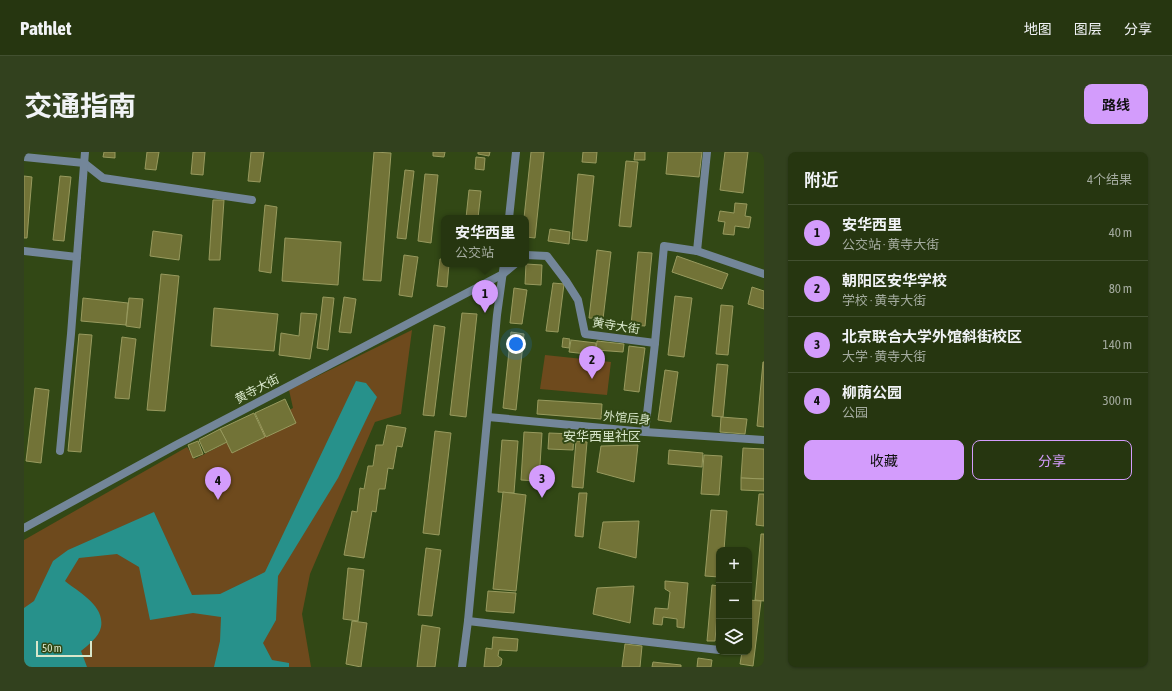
<!DOCTYPE html>
<html lang="zh">
<meta charset="utf-8">
<style>
body{margin:0;font-family:"Asap Condensed","Noto Sans SC",sans-serif;background:#32411e;color:#f1f3f6}
.controls{position:absolute;right:12px;bottom:12px;display:grid;overflow:hidden;border-radius:8px;box-shadow:0 1px 3px #0004}
.controls button{width:36px;height:36px;display:grid;place-items:center;padding:0;border:0;border-bottom:1px solid #425030;background:#263610;color:#f1f3f6;font:20px sans-serif}
.scale{position:absolute;left:12px;bottom:10px;width:56px;box-sizing:border-box;padding-left:4px;border:2px solid #d9e7cb;border-top:0;font-size:11px;line-height:14px;white-space:nowrap;color:#d9e7cb;-webkit-text-stroke:3px #324815;paint-order:stroke}
.you{position:absolute;left:492px;top:192px;width:14px;height:14px;margin:-10px;border:3px solid #fff;border-radius:50%;background:#1a73e8;box-shadow:0 0 0 6px #1a73e833}
.badge{display:grid;place-items:center;width:26px;height:26px;border-radius:50%;background:#d39cfc;color:#111;font-size:13px;font-weight:700}
.pin{position:absolute;translate:-50% -33px;filter:drop-shadow(0 1px 2px #0008)}
.pin::after{content:'';position:absolute;top:21px;width:14px;height:12px;background:inherit;clip-path:polygon(0 0,100% 0,50% 100%)}
.popup{position:absolute;left:417px;top:63px;width:88px;height:52px;box-sizing:border-box;display:grid;place-content:center;border-radius:8px;background:#263610;filter:drop-shadow(0 1px 3px #0005);font-size:13px;white-space:nowrap;color:#a4ab9f}
.popup b{font-size:15px;color:#f1f3f6}
.popup::after{content:'';position:absolute;left:50%;top:100%;margin-left:-8px;border:8px solid transparent;border-top-color:#263610}
.list{margin:0;padding:0;list-style:none}
h2{display:flex;justify-content:space-between;align-items:center;height:52px;margin:0;padding:0 16px;font-size:17px}
h2 small{font-size:13px;font-weight:400;color:#a4ab9f}
.list li{display:grid;grid-template-columns:26px 1fr auto;gap:12px;align-items:center;box-sizing:border-box;height:56px;padding:0 16px;border-top:1px solid #425030}
.list b{display:block;font-size:15px;white-space:nowrap}
.list p{margin:0;font-size:13px;white-space:nowrap;color:#a4ab9f}
.list em{font-size:13px;font-style:normal;color:#a4ab9f}
.actions{display:flex;gap:8px;padding:12px 16px}
.actions a{flex:1;padding:9px 0;border:1px solid #d39cfc;border-radius:8px;text-align:center;font-size:14px;color:#d39cfc}
.actions .main{background:#d39cfc;color:#111}
.icon{flex:none;width:22px;height:22px;fill:none;stroke:currentColor;stroke-width:2;stroke-linecap:round;stroke-linejoin:round}
.map{position:relative;flex:none;width:740px;height:515px;overflow:hidden;border-radius:8px}
header{display:flex;align-items:center;gap:24px;box-sizing:border-box;height:56px;padding:0 20px;background:#263610;border-bottom:1px solid #425030}
header strong{font-size:19px}
nav{display:flex;gap:22px;margin-inline-start:auto;font-size:14px}
.intro{display:flex;align-items:center;justify-content:space-between;box-sizing:border-box;height:96px;padding:0 24px}
h1{margin:0;font-size:28px}
.button{padding:10px 18px;border-radius:8px;background:#d39cfc;color:#111;font-size:14px;font-weight:700}
main{display:flex;gap:24px;padding:0 24px}
aside{flex:1;background:#263610;border-radius:8px;box-shadow:0 1px 3px #0004}
.map>svg:first-child{display:block}
</style>
<header>
<strong>Pathlet</strong>
<nav><a>地图</a><a>图层</a><a>分享</a></nav>
</header>
<div class="intro"><h1>交通指南</h1><a class="button">路线</a></div>
<main>
<div class="map">
<svg width="740" height="515" viewBox="0 0 740 515">
<rect width="100%" height="100%" fill="#324815"/>
<g fill="#6e4a1d">
<path d="M 388,178 L 377,262 L 351,270 L 286,422 L 278,462 L 287,515 L 0,515 L 0,388 L 163,295 L 171,307 L 269,256 L 265,238 Z"/>
<path d="M 521,203 L 587,210 L 583,243 L 516,237 Z"/>
</g>
<path fill="#27918b" d="M 332,229 L 342,231 L 353,245 L 314,326 L 254,424 L 252,468 L 239,491 L 248,508 L 265,511 L 265,515 L 190,515 L 196,489 L 197,465 L 169,461 L 126,468 L 115,415 L 93,402 L 55,406 L 41,429 C 54,440 81,453 77,475 C 75,485 64,493 57,499 L 63,515 L 0,515 L 0,456 L 10,449 L 29,409 L 44,398 L 130,360 L 168,443 L 196,442 L 241,420 Z"/>
<g fill="#727337" stroke="#989a5e">
<path d="M 80,0 L 91,0 L 91,6 L 79,5 Z"/>
<path d="M 123,0 L 135,0 L 132,18 L 121,17 Z"/>
<path d="M 169,0 L 181,0 L 179,23 L 167,22 Z"/>
<path d="M 227,0 L 240,0 L 236,30 L 224,29 Z"/>
<path d="M 350,0 L 367,1 L 357,129 L 339,128 Z"/>
<path d="M 409,0 L 421,0 L 420,5 L 409,4 Z"/>
<path d="M 454,0 L 466,0 L 465,4 L 454,2 Z"/>
<path d="M 507,0 L 520,0 L 511,86 L 502,85 L 502,66 L 500,66 Z"/>
<path d="M 559,0 L 573,0 L 572,11 L 558,10 Z"/>
<path d="M 611,0 L 621,0 L 621,8 L 610,8 Z"/>
<path d="M 644,0 L 678,0 L 675,25 L 642,22 Z"/>
<path d="M 701,0 L 724,0 L 719,41 L 696,38 Z"/>
<path d="M 452,5 L 461,6 L 460,18 L 451,17 Z"/>
<path d="M 602,9 L 614,10 L 607,75 L 595,74 Z"/>
<path d="M 381,18 L 390,19 L 382,87 L 373,86 Z"/>
<path d="M 401,22 L 414,23 L 407,91 L 394,89 Z"/>
<path d="M 554,22 L 570,24 L 563,89 L 548,87 Z"/>
<path d="M 0,24 L 8,25 L 3,86 L 0,86 Z"/>
<path d="M 36,24 L 47,25 L 40,89 L 29,88 Z"/>
<path d="M 445,38 L 457,39 L 454,66 L 442,66 Z"/>
<path d="M 189,48 L 200,48 L 196,108 L 185,108 Z"/>
<path d="M 711,51 L 723,52 L 721,64 L 727,65 L 725,76 L 711,74 L 710,83 L 699,82 L 701,70 L 694,69 L 696,59 L 710,61 Z"/>
<path d="M 241,53 L 253,55 L 247,121 L 235,119 Z"/>
<path d="M 526,77 L 546,80 L 545,92 L 524,89 Z"/>
<path d="M 129,79 L 158,83 L 155,108 L 126,104 Z"/>
<path d="M 261,86 L 317,90 L 314,133 L 258,129 Z"/>
<path d="M 573,98 L 587,100 L 579,167 L 565,166 Z"/>
<path d="M 614,100 L 628,101 L 621,174 L 607,173 Z"/>
<path d="M 380,103 L 394,105 L 388,145 L 375,143 Z"/>
<path d="M 653,104 L 704,122 L 698,137 L 648,120 Z"/>
<path d="M 416,107 L 420,107 L 420,112 L 425,112 L 423,135 L 413,134 Z"/>
<path d="M 502,112 L 518,113 L 517,133 L 501,132 Z"/>
<path d="M 137,122 L 155,124 L 141,259 L 123,258 Z"/>
<path d="M 529,131 L 540,132 L 534,180 L 522,179 Z"/>
<path d="M 728,135 L 740,139 L 740,157 L 724,152 Z"/>
<path d="M 490,136 L 503,138 L 498,172 L 486,171 Z"/>
<path d="M 651,144 L 668,146 L 660,205 L 644,203 Z"/>
<path d="M 299,145 L 310,146 L 304,198 L 293,196 Z"/>
<path d="M 320,145 L 332,147 L 327,181 L 315,180 Z"/>
<path d="M 59,146 L 104,151 L 102,173 L 57,169 Z"/>
<path d="M 105,146 L 119,147 L 116,176 L 102,174 Z"/>
<path d="M 697,153 L 709,154 L 704,203 L 692,202 Z"/>
<path d="M 190,156 L 254,162 L 250,199 L 187,194 Z"/>
<path d="M 277,161 L 293,162 L 286,207 L 255,203 L 257,181 L 275,184 Z"/>
<path d="M 438,161 L 453,162 L 442,265 L 426,263 Z"/>
<path d="M 410,173 L 421,175 L 410,264 L 399,263 Z"/>
<path d="M 487,180 L 500,182 L 492,258 L 479,256 Z"/>
<path d="M 55,182 L 68,183 L 57,300 L 44,299 Z"/>
<path d="M 98,185 L 112,187 L 105,247 L 91,246 Z"/>
<path d="M 539,186 L 546,187 L 545,196 L 538,195 Z"/>
<path d="M 547,188 L 572,191 L 571,203 L 545,200 Z"/>
<path d="M 573,189 L 600,192 L 599,200 L 572,198 Z"/>
<path d="M 605,194 L 621,196 L 615,240 L 600,238 Z"/>
<path d="M 739,210 L 740,210 L 740,275 L 733,274 Z"/>
<path d="M 693,212 L 704,213 L 699,265 L 688,264 Z"/>
<path d="M 641,218 L 654,220 L 647,270 L 634,268 Z"/>
<path d="M 11,236 L 25,238 L 17,311 L 2,309 Z"/>
<path d="M 261,247 L 272,271 L 242,285 L 231,261 Z"/>
<path d="M 514,248 L 578,252 L 577,267 L 513,262 Z"/>
<path d="M 230,261 L 241,285 L 208,301 L 196,277 Z"/>
<path d="M 697,265 L 723,267 L 721,282 L 696,280 Z"/>
<path d="M 363,273 L 382,276 L 378,295 L 373,294 L 369,317 L 364,316 L 361,337 L 355,337 L 352,360 L 348,359 L 340,406 L 320,403 L 328,359 L 333,360 L 336,336 L 340,337 L 344,314 L 349,314 L 352,293 L 359,293 Z"/>
<path d="M 196,277 L 203,290 L 181,301 L 175,288 Z"/>
<path d="M 411,279 L 427,281 L 415,383 L 399,381 Z"/>
<path d="M 500,280 L 518,281 L 515,329 L 497,328 Z"/>
<path d="M 525,281 L 550,282 L 549,298 L 524,297 Z"/>
<path d="M 478,288 L 494,289 L 490,341 L 474,340 Z"/>
<path d="M 174,289 L 179,302 L 169,306 L 164,293 Z"/>
<path d="M 552,289 L 563,290 L 559,336 L 548,335 Z"/>
<path d="M 614,293 L 610,330 L 573,320 L 577,294 Z"/>
<path d="M 719,296 L 740,297 L 740,327 L 717,326 Z"/>
<path d="M 645,298 L 679,301 L 678,315 L 644,312 Z"/>
<path d="M 680,303 L 698,304 L 695,343 L 677,342 Z"/>
<path d="M 717,326 L 740,327 L 740,339 L 717,338 Z"/>
<path d="M 479,340 L 502,343 L 492,439 L 469,437 Z"/>
<path d="M 555,341 L 563,341 L 559,385 L 551,384 Z"/>
<path d="M 735,342 L 740,342 L 740,374 L 732,373 Z"/>
<path d="M 687,358 L 703,359 L 700,398 L 695,398 L 695,425 L 681,424 Z"/>
<path d="M 615,369 L 612,406 L 575,396 L 579,370 Z"/>
<path d="M 737,382 L 740,382 L 740,449 L 731,448 Z"/>
<path d="M 402,396 L 417,398 L 408,464 L 394,463 Z"/>
<path d="M 324,416 L 340,418 L 334,469 L 319,467 Z"/>
<path d="M 641,429 L 664,431 L 660,476 L 653,475 L 653,467 L 639,465 L 638,473 L 629,472 L 631,456 L 644,457 L 646,440 L 641,437 Z"/>
<path d="M 688,433 L 695,434 L 691,489 L 683,489 Z"/>
<path d="M 610,434 L 606,471 L 569,462 L 573,436 Z"/>
<path d="M 464,439 L 492,441 L 490,461 L 462,459 Z"/>
<path d="M 725,448 L 737,449 L 729,514 L 716,512 L 718,500 L 725,500 Z"/>
<path d="M 328,469 L 343,471 L 337,515 L 322,512 Z"/>
<path d="M 398,473 L 416,476 L 411,515 L 393,515 Z"/>
<path d="M 469,485 L 494,487 L 493,499 L 475,498 L 474,504 L 478,507 L 477,513 L 473,515 L 460,515 L 462,496 L 468,497 Z"/>
<path d="M 601,492 L 618,494 L 616,515 L 598,515 Z"/>
<path d="M 674,506 L 688,508 L 687,515 L 673,515 Z"/>
<path d="M 629,510 L 657,513 L 657,515 L 628,515 Z"/>
</g>
<g fill="none" stroke-linecap="round" stroke-linejoin="round">
<g stroke="#738699" stroke-width="8">
<path d="M 0,5 L 60,11 L 79,26 L 228,48"/>
<path d="M 0,99 L 53,105"/>
<path d="M 673,99 L 683,0"/>
<path d="M 502,103 L 523,104 L 542,129 L 554,148 L 561,182 L 631,191"/>
<path d="M 464,265 L 621,280 L 740,288"/>
<path d="M 621,280 L 631,191 L 640,94 L 673,99 L 740,122"/>
<path d="M 36,299 L 47,182 L 61,0"/>
<path d="M 0,376 L 152,293 L 479,122 L 491,112"/>
<path d="M 444,469 L 695,498"/>
</g>
<g stroke="#738699" stroke-width="8">
<path d="M 485,66 L 492,0"/>
<path d="M 438,515 L 444,469 L 473,163 L 480,112"/>
</g>
</g>
<g text-anchor="middle" dominant-baseline="central" stroke-width="4" stroke-linejoin="round" paint-order="stroke">
<g font-size="12" fill="#d9e7cb" stroke="#324815">
<text transform="translate(592 174) rotate(9)">黄寺大街</text>
<text transform="translate(233 237) rotate(-28)">黄寺大街</text>
<text transform="translate(603 266) rotate(5)">外馆后身</text>
</g>
<g font-size="13" fill="#d9e7cb" stroke="#324815">
<text x="578" y="284">安华西里社区</text>
</g>
</g>
</svg>
<div class="controls">
<button>+</button>
<button>−</button>
<button><svg class="icon" aria-label="layers" viewBox="0 0 24 24"><path d="M12 4l9 5-9 5-9-5zM3 14l9 5 9-5"/></svg></button>
</div>
<div class="scale">50 m</div>
<div class="you"></div>
<div class="pin badge" style="left:461px;top:161px">1</div>
<div class="popup"><b>安华西里</b>公交站</div>
<div class="pin badge" style="left:568px;top:227px">2</div>
<div class="pin badge" style="left:518px;top:346px">3</div>
<div class="pin badge" style="left:194px;top:348px">4</div>
</div>
<aside>
<h2>附近<small>4个结果</small></h2>
<ul class="list">
<li><span class="badge">1</span><div><b>安华西里</b><p>公交站 · 黄寺大街</p></div><em>40 m</em></li>
<li><span class="badge">2</span><div><b>朝阳区安华学校</b><p>学校 · 黄寺大街</p></div><em>80 m</em></li>
<li><span class="badge">3</span><div><b>北京联合大学外馆斜街校区</b><p>大学 · 黄寺大街</p></div><em>140 m</em></li>
<li><span class="badge">4</span><div><b>柳荫公园</b><p>公园</p></div><em>300 m</em></li>
</ul>
<div class="actions"><a class="main">收藏</a><a>分享</a></div>
</aside>
</main>
